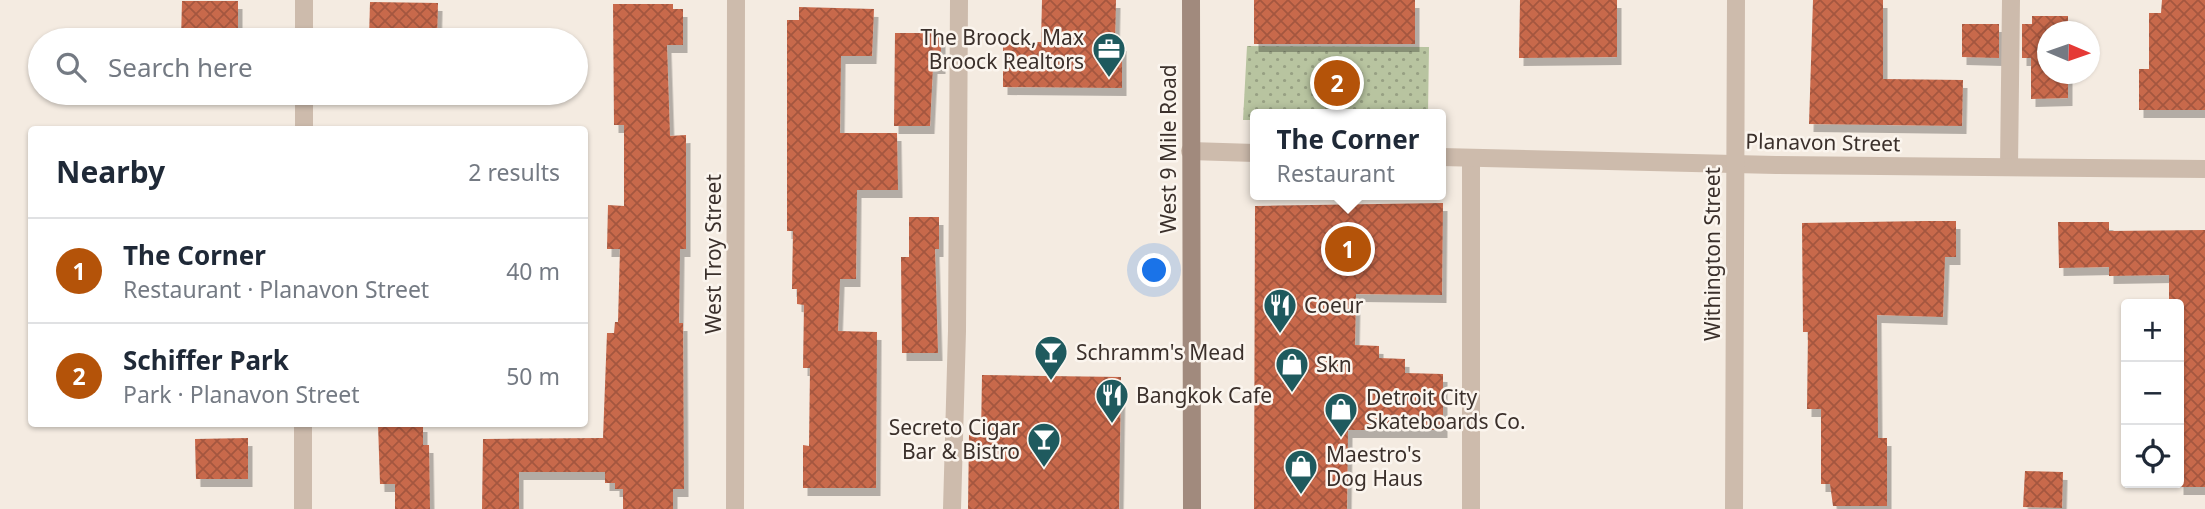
<!DOCTYPE html>
<meta charset="utf-8">
<style>
body{margin:0;font-family:"Noto Sans",sans-serif;background:#f2f2f3;color:#1f2937}
.controls{position:absolute;right:21px;bottom:21px;display:grid;overflow:hidden;border-radius:7px;box-shadow:0 2px 5px #0004}
.controls button{width:63px;height:63px;display:grid;place-items:center;padding:0;border:0;border-bottom:2px solid #e0e1e3;background:#fff;color:#1f2937;font:35px sans-serif}
.compass{position:absolute;left:2037px;top:21px;width:63px;height:63px;border-radius:50%;background:#fff;box-shadow:0 2px 5px #0004;rotate:92deg}
.you{position:absolute;left:1155px;top:271px;width:24px;height:24px;margin:-18px;border:5px solid #fff;border-radius:50%;background:#1a73e8;box-shadow:0 0 0 10px #1a73e833}
.badge{display:grid;place-items:center;width:46px;height:46px;border-radius:50%;background:#b45309;color:#fff;font-size:23px;font-weight:700}
.pin{position:absolute;translate:-50% -50%;border:4px solid #fff;box-shadow:0 2px 7px #0006}
.popup{position:absolute;left:1250px;top:109px;width:196px;height:91px;box-sizing:border-box;display:grid;place-content:center;border-radius:7px;background:#fff;filter:drop-shadow(0 2px 5px #0005);font-size:23px;white-space:nowrap;color:#747a83}
.popup b{font-size:26px;color:#1f2937}
.popup::after{content:'';position:absolute;left:50%;top:100%;margin-left:-14px;border:14px solid transparent;border-top-color:#fff}
.list{margin:0;padding:0;list-style:none}
h2{display:flex;justify-content:space-between;align-items:center;height:91px;margin:0;padding:0 28px;font-size:30px}
h2 small{font-size:23px;font-weight:400;color:#747a83}
.list li{display:grid;grid-template-columns:46px 1fr auto;gap:21px;align-items:center;box-sizing:border-box;height:105px;padding:0 28px;border-top:2px solid #e0e1e3}
.list b{display:block;font-size:26px;white-space:nowrap}
.list p{margin:0;font-size:23px;white-space:nowrap;color:#747a83}
.list em{font-size:23px;font-style:normal;color:#747a83}
.icon{flex:none;width:38px;height:38px;fill:none;stroke:currentColor;stroke-width:2;stroke-linecap:round;stroke-linejoin:round}
.map{position:relative;flex:none;width:2205px;height:509px;overflow:hidden}
.search{position:absolute;background:#fff;box-shadow:0 2px 5px #0004;left:28px;top:28px;width:560px;height:77px;display:flex;align-items:center;gap:18px;box-sizing:border-box;padding:0 24px;border-radius:38px;color:#747a83;font-size:26px}
.panel{position:absolute;background:#fff;box-shadow:0 2px 5px #0004;left:28px;top:126px;width:560px;height:301px;border-radius:7px}
.map>svg:first-child{display:block}
</style>
<div class="map">
<svg width="2205" height="509" viewBox="0 0 2205 509">
<defs>
<pattern id="grass-dots" width="8" height="8" patternUnits="userSpaceOnUse" patternTransform="scale(1.75)"><rect width="8" height="8" fill="#b8c4a0"/><path d="M2 2h.1M6 6h.1" fill="none" stroke="#97a083" stroke-width="1.8" stroke-linecap="round"/></pattern>
<pattern id="building-cross-hatch" width="8" height="8" patternUnits="userSpaceOnUse" patternTransform="scale(1.75)"><rect width="8" height="8" fill="#c8694b"/><path d="M0 0l8 8M0 8l8-8" fill="none" stroke="#a4573f"/></pattern>
<filter id="shadow"><feDropShadow dx="4.5" dy="8" stdDeviation="0" flood-color="#0004"/></filter>
</defs>
<rect width="100%" height="100%" fill="#f4ebe1"/>
<path fill="url(#grass-dots)" d="M 1247,46 L 1429,47 L 1428,114 L 1255,114 L 1255,120 L 1243,120 Z"/>
<g fill="url(#building-cross-hatch)" filter="url(#shadow)">
<path d="M 1042,0 L 1116,0 L 1115,43 L 1122,43 L 1122,88 L 1003,87 L 1003,42 L 1041,42 Z"/>
<rect x="1254" y="0" width="161" height="44"/>
<path d="M 1520,0 L 1617,0 L 1617,57 L 1519,58 Z"/>
<path d="M 1813,0 L 1883,0 L 1883,79 L 1963,80 L 1962,126 L 1809,124 Z"/>
<path d="M 2162,0 L 2205,0 L 2205,110 L 2139,110 L 2139,69 L 2149,69 L 2149,13 L 2161,13 Z"/>
<path d="M 182,1 L 238,1 L 238,40 L 181,40 Z"/>
<path d="M 370,2 L 438,3 L 437,40 L 369,40 Z"/>
<path d="M 613,4 L 673,4 L 673,9 L 683,9 L 683,45 L 667,45 L 670,136 L 686,135 L 686,249 L 680,249 L 679,323 L 683,323 L 684,489 L 673,489 L 673,509 L 623,509 L 623,489 L 615,489 L 615,483 L 605,483 L 605,472 L 519,472 L 519,509 L 482,509 L 483,439 L 603,438 L 607,333 L 614,333 L 615,322 L 618,322 L 620,249 L 607,249 L 608,205 L 624,206 L 624,125 L 614,125 Z"/>
<path d="M 799,7 L 874,9 L 872,56 L 841,56 L 840,133 L 897,133 L 898,190 L 857,190 L 856,279 L 840,279 L 838,331 L 877,332 L 876,488 L 803,488 L 803,445 L 809,446 L 810,368 L 803,368 L 804,305 L 797,304 L 797,289 L 792,289 L 793,231 L 787,231 L 787,20 L 799,20 Z"/>
<path d="M 2032,16 L 2068,16 L 2068,32 L 2048,32 L 2048,74 L 2068,74 L 2068,98 L 2031,99 L 2031,58 L 2022,58 L 2022,24 L 2032,24 Z"/>
<path d="M 1962,24 L 1999,24 L 1999,58 L 1962,57 Z"/>
<path d="M 895,33 L 941,33 L 941,66 L 933,66 L 930,126 L 894,126 Z"/>
<path d="M 1443,203 L 1442,295 L 1356,294 L 1355,345 L 1379,346 L 1379,358 L 1405,359 L 1405,373 L 1443,374 L 1443,430 L 1348,430 L 1347,509 L 1254,509 L 1255,206 Z"/>
<path d="M 909,217 L 939,217 L 939,249 L 935,249 L 938,353 L 902,353 L 901,257 L 909,257 Z"/>
<path d="M 1925,221 L 1956,221 L 1956,257 L 1945,257 L 1943,317 L 1877,315 L 1878,438 L 1887,438 L 1887,506 L 1833,506 L 1830,484 L 1821,484 L 1821,409 L 1807,409 L 1808,332 L 1803,332 L 1802,223 Z"/>
<path d="M 2058,222 L 2109,222 L 2109,231 L 2205,230 L 2205,487 L 2179,487 L 2179,304 L 2169,304 L 2169,275 L 2109,276 L 2109,267 L 2059,268 Z"/>
<path d="M 982,375 L 1121,377 L 1119,509 L 968,509 L 969,435 L 981,436 Z"/>
<path d="M 378,424 L 423,424 L 423,445 L 429,445 L 430,509 L 395,509 L 395,484 L 380,484 Z"/>
<path d="M 248,438 L 248,479 L 196,479 L 195,439 Z"/>
<path d="M 2025,471 L 2063,472 L 2062,508 L 2023,507 Z"/>
</g>
<g fill="none" stroke-linecap="round" stroke-linejoin="round">
<g stroke="#cdbbac" stroke-width="18">
<path d="M 2009,167 L 2011,0"/>
<path d="M 952,509 L 957,331 L 959,0"/>
<path d="M 1471,509 L 1471,158"/>
</g>
<g stroke="#cdbbac" stroke-width="18">
<path d="M 304,40 L 304,0"/>
<path d="M 304,130 L 304,93"/>
<path d="M 1190,151 L 1255,153"/>
<path d="M 1441,157 L 1776,165 L 2205,169"/>
<path d="M 303,509 L 303,424"/>
<path d="M 735,509 L 736,0"/>
<path d="M 1734,509 L 1736,0"/>
</g>
<path stroke="#a18a7d" stroke-width="18" d="M 1191,0 L 1192,509"/>
</g>
<defs>
<symbol id="office-pin" viewBox="-11 -11 22 30"><path d="M0 17L-7.5 6A9.5 9.5 0 1 1 7.5 6Z" fill="#1f5a5e" stroke="#fbf5ee"/><path d="M-6-3h4V-5.5h4V-3h4V5H-6ZM-1-4.5V-3h2v-1.5ZM-6 0V1H6V0Z" fill="#fff"/></symbol>
<symbol id="restaurant-pin" viewBox="-11 -11 22 30"><path d="M0 17L-7.5 6A9.5 9.5 0 1 1 7.5 6Z" fill="#1f5a5e" stroke="#fbf5ee"/><path d="M-5-6h1v4h1v-4h1v4h1v-4h1v5L-1.5 .5V6h-2V.5L-5-1ZM5-6V6H3V1.5H1.5Q1.5-4 5-6Z" fill="#fff"/></symbol>
<symbol id="bar-pin" viewBox="-11 -11 22 30"><path d="M0 17L-7.5 6A9.5 9.5 0 1 1 7.5 6Z" fill="#1f5a5e" stroke="#fbf5ee"/><path d="M-6-5H6L.8 .8V4.5H3.5V6h-7V4.5H-.8V.8Z" fill="#fff"/></symbol>
<symbol id="shop-pin" viewBox="-11 -11 22 30"><path d="M0 17L-7.5 6A9.5 9.5 0 1 1 7.5 6Z" fill="#1f5a5e" stroke="#fbf5ee"/><path d="M-5-2.5h2.3a2.7 3.5 0 0 1 5.4 0H5L5.5 6h-11ZM-1.5-2.5h3a1.5 2.3 0 0 0-3 0Z" fill="#fff"/></symbol>
</defs>
<g fill-rule="evenodd">
<use href="#office-pin" x="1090" y="30" width="38" height="52"/>
<use href="#restaurant-pin" x="1261" y="286" width="38" height="52"/>
<use href="#bar-pin" x="1032" y="333" width="38" height="52"/>
<use href="#shop-pin" x="1273" y="345" width="38" height="52"/>
<use href="#restaurant-pin" x="1093" y="376" width="38" height="52"/>
<use href="#shop-pin" x="1322" y="390" width="38" height="52"/>
<use href="#bar-pin" x="1025" y="420" width="38" height="52"/>
<use href="#shop-pin" x="1282" y="447" width="38" height="52"/>
</g>
<g text-anchor="middle" dominant-baseline="central" stroke-width="5" stroke-linejoin="round" paint-order="stroke">
<g font-size="21" fill="#3b302b" stroke="#fbf5ee" text-anchor="start">
<text x="1084" y="37" text-anchor="end">The Broock, Max<tspan x="1084" dy="24">Broock Realtors</tspan></text>
<text x="1304" y="305">Coeur</text>
<text x="1076" y="352">Schramm's Mead</text>
<text x="1316" y="364">Skn</text>
<text x="1136" y="395">Bangkok Cafe</text>
<text x="1366" y="397">Detroit City<tspan x="1366" dy="24">Skateboards Co.</tspan></text>
<text x="1020" y="427" text-anchor="end">Secreto Cigar<tspan x="1020" dy="24">Bar &amp; Bistro</tspan></text>
<text x="1326" y="454">Maestro's<tspan x="1326" dy="24">Dog Haus</tspan></text>
</g>
<g font-size="21" fill="#3b302b" stroke="#fbf5ee">
<text transform="translate(1823 142) rotate(1)">Planavon Street</text>
<text transform="translate(1168 149) rotate(-90)">West 9 Mile Road</text>
<text transform="translate(713 254) rotate(-90)">West Troy Street</text>
<text transform="translate(1712 254) rotate(-90)">Withington Street</text>
</g>
</g>
</svg>
<div class="controls">
<button>+</button>
<button>−</button>
<button><svg class="icon" aria-label="locate" viewBox="0 0 24 24"><circle cx="12" cy="12" r="6"/><path d="M12 2v4M12 18v4M2 12h4M18 12h4"/></svg></button>
</div>
<svg class="compass" viewBox="-18 -18 36 36"><path d="M0-13l5 13h-10z" fill="#e53935"/><path d="M0 13l5-13h-10z" fill="#747a83"/></svg>
<div class="you"></div>
<div class="pin badge" style="left:1348px;top:249px">1</div>
<div class="popup"><b>The Corner</b>Restaurant</div>
<div class="pin badge" style="left:1337px;top:83px">2</div>
<div class="search"><svg class="icon" aria-label="search" viewBox="0 0 24 24"><circle cx="10" cy="10" r="6"/><path d="M15 15l6 6"/></svg>Search here</div>
<section class="panel">
<h2>Nearby<small>2 results</small></h2>
<ul class="list">
<li><span class="badge">1</span><div><b>The Corner</b><p>Restaurant · Planavon Street</p></div><em>40 m</em></li>
<li><span class="badge">2</span><div><b>Schiffer Park</b><p>Park · Planavon Street</p></div><em>50 m</em></li>
</ul>
</section>
</div>
